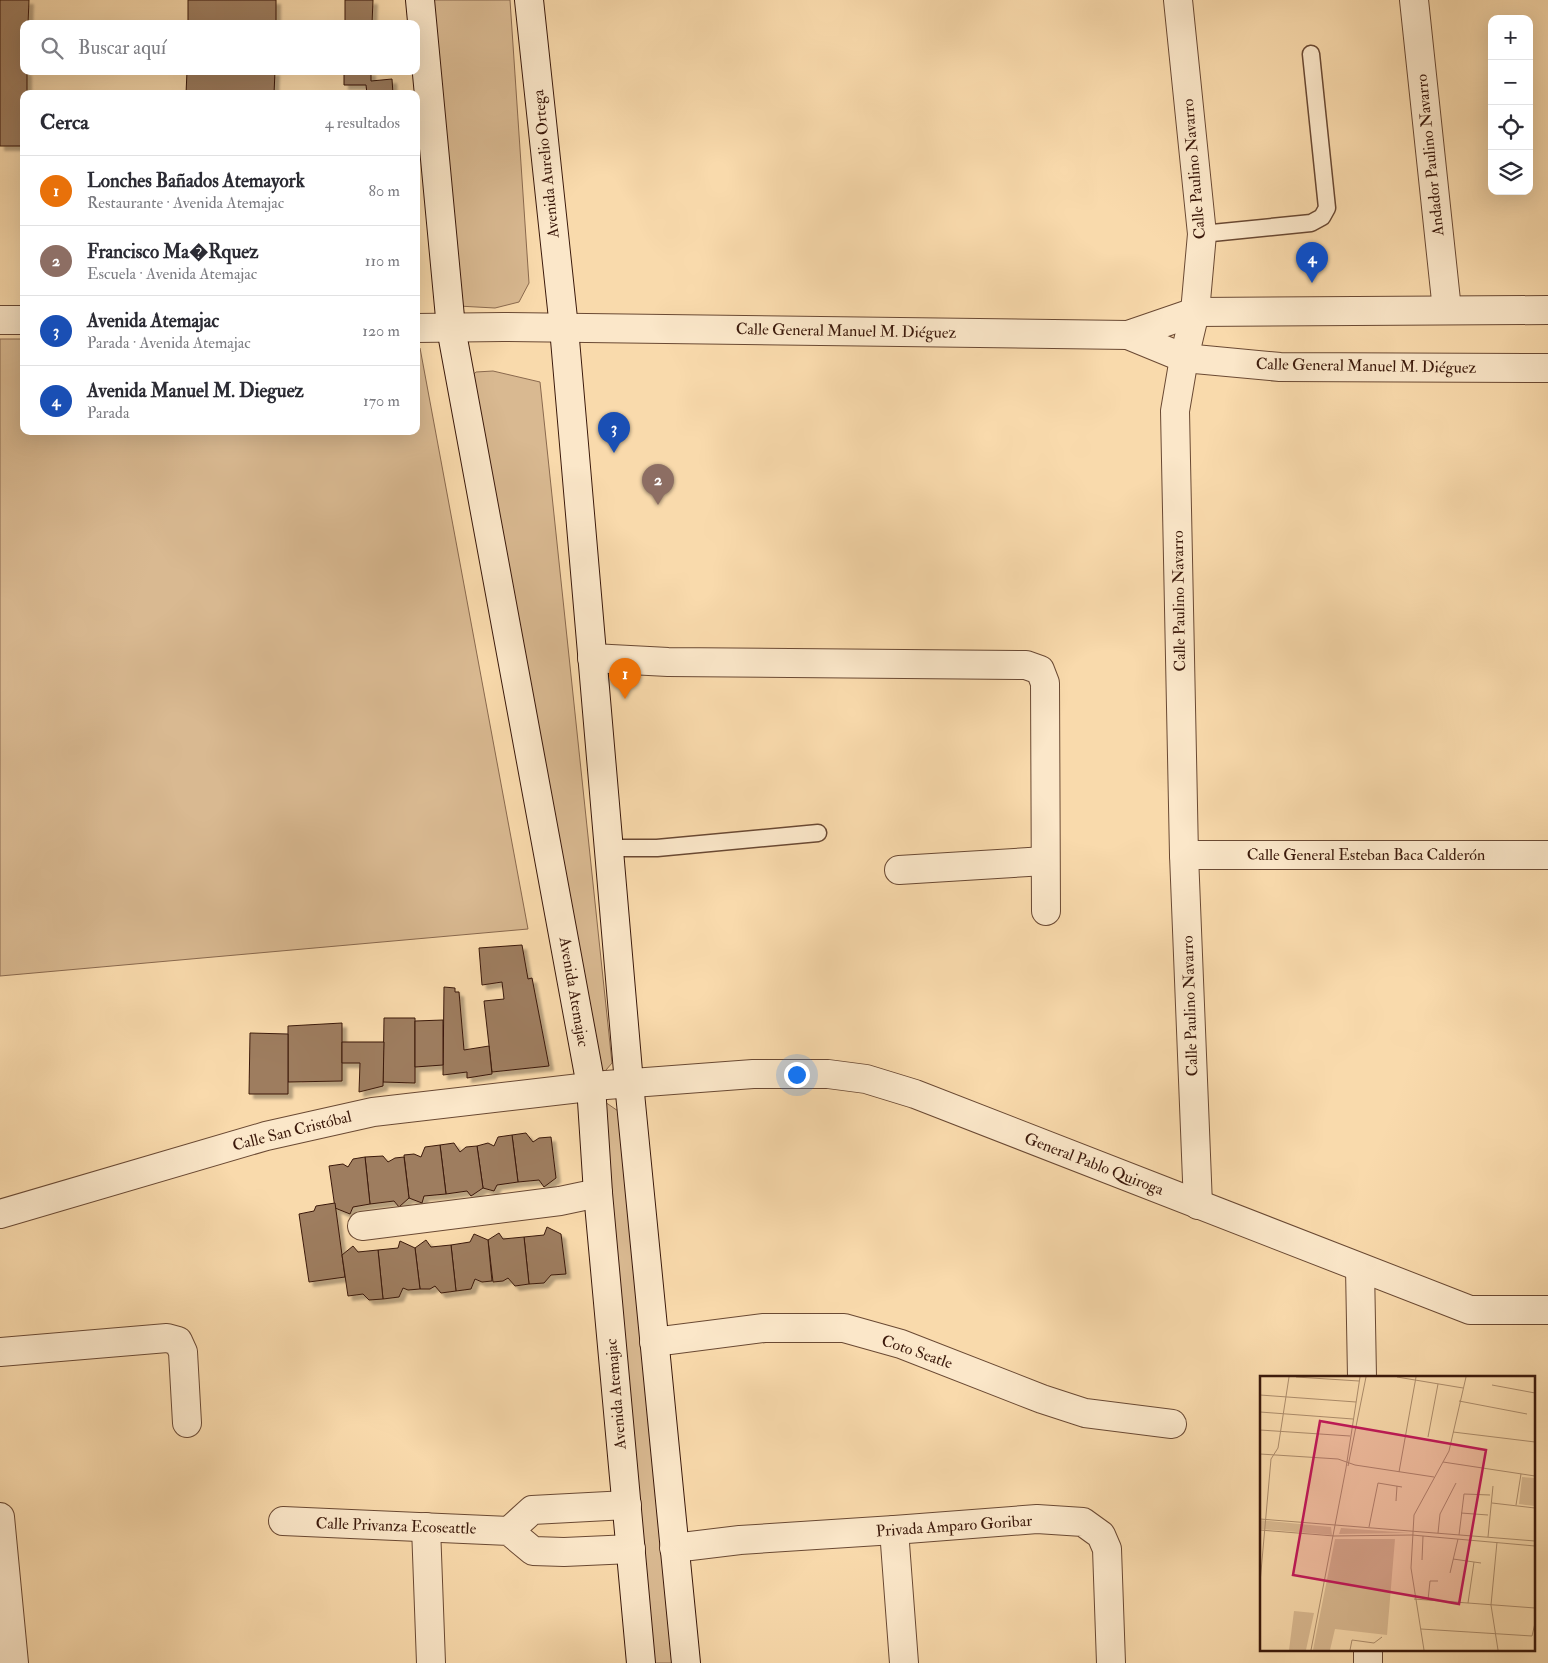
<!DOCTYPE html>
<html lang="es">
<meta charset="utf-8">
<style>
body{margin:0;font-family:"IM FELL Double Pica",serif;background:#f2f2f3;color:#2b2b33}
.controls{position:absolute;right:15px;top:15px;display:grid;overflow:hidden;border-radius:10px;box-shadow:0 5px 20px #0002}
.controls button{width:45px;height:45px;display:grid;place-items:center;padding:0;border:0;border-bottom:1px solid #e1e1e2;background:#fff;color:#2b2b33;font:25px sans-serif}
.you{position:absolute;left:796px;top:1074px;width:18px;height:18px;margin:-12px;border:4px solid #fff;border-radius:50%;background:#1a73e8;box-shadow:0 0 0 8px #1a73e833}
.badge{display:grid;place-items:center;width:32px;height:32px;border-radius:50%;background:#0b8043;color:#fff;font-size:16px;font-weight:700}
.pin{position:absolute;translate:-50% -41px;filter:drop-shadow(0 1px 2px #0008)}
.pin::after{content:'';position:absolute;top:26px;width:18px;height:15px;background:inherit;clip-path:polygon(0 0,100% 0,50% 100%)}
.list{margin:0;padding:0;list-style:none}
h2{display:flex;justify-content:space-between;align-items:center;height:65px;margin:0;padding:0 20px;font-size:21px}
h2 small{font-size:16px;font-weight:400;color:#7c7c81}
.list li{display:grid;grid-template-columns:32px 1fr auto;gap:15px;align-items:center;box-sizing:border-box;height:70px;padding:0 20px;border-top:1px solid #e1e1e2}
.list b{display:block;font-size:19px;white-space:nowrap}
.list p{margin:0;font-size:16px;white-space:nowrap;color:#7c7c81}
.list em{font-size:16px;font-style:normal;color:#7c7c81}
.icon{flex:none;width:28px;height:28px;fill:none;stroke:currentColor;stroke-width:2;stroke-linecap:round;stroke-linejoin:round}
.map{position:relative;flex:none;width:1548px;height:1663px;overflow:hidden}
.search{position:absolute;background:#fff;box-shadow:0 5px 20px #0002;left:20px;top:20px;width:400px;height:55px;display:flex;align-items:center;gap:12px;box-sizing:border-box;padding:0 18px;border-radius:10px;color:#7c7c81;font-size:19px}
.panel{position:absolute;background:#fff;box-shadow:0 5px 20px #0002;left:20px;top:90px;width:400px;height:345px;border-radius:10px}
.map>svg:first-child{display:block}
</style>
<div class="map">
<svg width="1548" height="1663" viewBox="0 0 1548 1663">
<defs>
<filter id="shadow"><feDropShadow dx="4.5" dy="4.5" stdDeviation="1" flood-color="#0004"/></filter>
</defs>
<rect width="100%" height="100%" fill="#f9daac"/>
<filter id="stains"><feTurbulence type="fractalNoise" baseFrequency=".004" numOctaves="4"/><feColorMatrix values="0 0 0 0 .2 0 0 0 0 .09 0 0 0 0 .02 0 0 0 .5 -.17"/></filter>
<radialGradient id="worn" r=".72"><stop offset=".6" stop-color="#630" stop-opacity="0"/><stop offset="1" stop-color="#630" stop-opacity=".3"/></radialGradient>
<g fill="#d9b991" stroke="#8a694e">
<path d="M 425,0 L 510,0 L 529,283 L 519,302 L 495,308 L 458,306 Z"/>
<path d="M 0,339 L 24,339 L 24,431 L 416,431 L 416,348 L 420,348 L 528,929 L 0,976 Z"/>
<path d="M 493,371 L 540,382 L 612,1063 L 600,1077 L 465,382 L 476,372 Z"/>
<path d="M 605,1102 L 621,1113 L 674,1663 L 644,1663 Z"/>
</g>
<g fill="#9e7d5f" stroke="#3b190b" filter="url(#shadow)">
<path d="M 0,0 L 29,0 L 28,24 L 24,24 L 24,71 L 27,71 L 27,94 L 24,94 L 24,146 L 0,146 Z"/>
<rect x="188" y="0" width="88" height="24"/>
<path d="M 345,0 L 373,0 L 372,24 L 345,24 Z"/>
<path d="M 187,71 L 275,71 L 274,94 L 186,94 Z"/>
<path d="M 344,71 L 371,71 L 371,81 L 392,79 L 393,94 L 367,94 L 366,85 L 344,85 Z"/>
<path d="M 522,945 L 528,979 L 532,978 L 549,1066 L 492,1072 L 484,1001 L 504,999 L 502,982 L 482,985 L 479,948 Z"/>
<path d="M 444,987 L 455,988 L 455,992 L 459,992 L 464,1050 L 489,1046 L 492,1074 L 467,1078 L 467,1072 L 443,1075 Z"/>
<path d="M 384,1018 L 415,1018 L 415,1083 L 383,1082 Z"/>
<path d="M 443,1020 L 443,1065 L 415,1067 L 415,1021 Z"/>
<path d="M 342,1023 L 342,1081 L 288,1082 L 288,1026 Z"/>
<path d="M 250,1033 L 288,1034 L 288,1094 L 249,1094 Z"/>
<path d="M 342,1042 L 384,1042 L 383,1086 L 359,1092 L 360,1063 L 342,1063 Z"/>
<path d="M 526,1133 L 533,1142 L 539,1138 L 551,1137 L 556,1178 L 544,1187 L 539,1180 L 518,1182 L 512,1135 Z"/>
<path d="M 512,1135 L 518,1182 L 497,1185 L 494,1191 L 483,1188 L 477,1146 L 488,1143 L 494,1146 L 498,1137 Z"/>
<path d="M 454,1143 L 460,1152 L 466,1147 L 477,1146 L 483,1188 L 471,1196 L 467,1191 L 446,1194 L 440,1145 Z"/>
<path d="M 440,1145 L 446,1194 L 424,1196 L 422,1203 L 409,1198 L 404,1155 L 414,1154 L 421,1157 L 425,1147 Z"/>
<path d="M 383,1156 L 388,1162 L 395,1158 L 404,1157 L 409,1198 L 399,1207 L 394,1201 L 370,1204 L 365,1157 Z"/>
<path d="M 365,1157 L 370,1204 L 353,1207 L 350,1214 L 335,1208 L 329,1166 L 343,1164 L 348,1167 L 353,1159 Z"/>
<path d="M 335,1203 L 345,1277 L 309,1282 L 299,1214 L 314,1211 L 316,1206 Z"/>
<path d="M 547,1227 L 561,1234 L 566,1274 L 551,1275 L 544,1283 L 529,1284 L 524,1237 L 544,1235 Z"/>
<path d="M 499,1233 L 503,1239 L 524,1237 L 529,1284 L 515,1286 L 508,1278 L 503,1281 L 493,1282 L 488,1240 Z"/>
<path d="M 474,1234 L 488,1240 L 492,1281 L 482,1282 L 475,1279 L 471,1289 L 456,1291 L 451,1245 L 470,1242 Z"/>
<path d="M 426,1240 L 431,1247 L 451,1245 L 456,1291 L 441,1293 L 435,1286 L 430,1289 L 420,1289 L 415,1248 Z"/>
<path d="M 400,1241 L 415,1248 L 420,1289 L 408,1290 L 403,1288 L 399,1297 L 383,1299 L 378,1250 L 398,1248 Z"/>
<path d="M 353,1246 L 358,1252 L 378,1250 L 383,1299 L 369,1300 L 363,1294 L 348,1296 L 342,1255 Z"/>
</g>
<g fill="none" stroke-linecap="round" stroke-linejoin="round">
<defs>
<g id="lane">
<path d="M 1202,234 L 1311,223 L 1322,217 L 1327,208 L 1311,54"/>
<path d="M 608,848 L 657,848 L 818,833"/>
</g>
<g id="street">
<path d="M 1178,0 L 1202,234 L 1195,312 L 1184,358 L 1175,411 L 1184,855 L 1198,1205"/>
<path d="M 1414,0 L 1447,310"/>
<path d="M 0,320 L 24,320"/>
<path d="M 416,328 L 503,327 L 1128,335 L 1195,312 L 1548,310"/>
<path d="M 1128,335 L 1184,358 L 1280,367 L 1548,368"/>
<path d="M 592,658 L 668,662 L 1026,665 L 1040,670 L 1045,683 L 1046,911"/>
<path d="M 1184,855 L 1548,855"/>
<path d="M 899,870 L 1045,861"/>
<path d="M 0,1214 L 266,1136 L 373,1112 L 606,1085 L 753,1074 L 828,1074 L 866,1079 L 915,1094 L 1470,1310 L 1548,1310"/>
<path d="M 362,1226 L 560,1201 L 598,1193"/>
<path d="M 1360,1268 L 1362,1377"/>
<path d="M 654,1342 L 764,1328 L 844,1328 L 901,1344 L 1042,1399 L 1085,1413 L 1172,1424"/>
<path d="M 0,1352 L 167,1338 L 178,1341 L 183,1352 L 187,1423"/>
<path d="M 0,1517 L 14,1663"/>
<path d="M 283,1521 L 509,1531 L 533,1551 L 564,1552 L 631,1549"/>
<path d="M 426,1527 L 431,1663"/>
<path d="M 894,1530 L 904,1663"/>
<path d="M 509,1531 L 532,1510 L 627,1505"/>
<path d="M 674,1548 L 740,1540 L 894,1530 L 1037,1519 L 1083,1522 L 1101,1535 L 1107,1549 L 1111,1663"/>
<path d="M 1368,1649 L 1368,1663"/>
</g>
<g id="secondary">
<path d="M 420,0 L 451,328 L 591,1086 L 598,1193 L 641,1663"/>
<path d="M 529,0 L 564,328 L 629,1083 L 686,1663"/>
</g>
</defs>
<use href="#lane" stroke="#6a4933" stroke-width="19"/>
<use href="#street" stroke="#6a4933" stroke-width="30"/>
<use href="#secondary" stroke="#3b190b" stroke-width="30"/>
<use href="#lane" stroke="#fbe7c9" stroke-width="16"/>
<use href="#street" stroke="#fbe7c9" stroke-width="28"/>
<use href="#secondary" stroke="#fbe7c9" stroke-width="28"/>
</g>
<g text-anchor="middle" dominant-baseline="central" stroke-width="5" stroke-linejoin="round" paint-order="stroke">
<g font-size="16" fill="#3b190b" stroke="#fbe7c9">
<text transform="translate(1430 155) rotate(-96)">Andador Paulino Navarro</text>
<text transform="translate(546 164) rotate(-96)">Avenida Aurelio Ortega</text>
<text transform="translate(1194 169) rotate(-95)">Calle Paulino Navarro</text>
<text transform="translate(846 331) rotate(1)">Calle General Manuel M. Diéguez</text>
<text transform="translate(1366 366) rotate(1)">Calle General Manuel M. Diéguez</text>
<text transform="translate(1179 601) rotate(-91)">Calle Paulino Navarro</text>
<text x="1366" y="855">Calle General Esteban Baca Calderón</text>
<text transform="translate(574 992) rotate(80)">Avenida Atemajac</text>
<text transform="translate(1190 1006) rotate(-92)">Calle Paulino Navarro</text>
<text transform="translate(292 1131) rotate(-14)">Calle San Cristóbal</text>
<text transform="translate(1094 1164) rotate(21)">General Pablo Quiroga</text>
<text transform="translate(917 1352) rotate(19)">Coto Seatle</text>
<text transform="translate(616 1394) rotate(-95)">Avenida Atemajac</text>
<text transform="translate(396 1526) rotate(2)">Calle Privanza Ecoseattle</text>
<text transform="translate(954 1526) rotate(-4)">Privada Amparo Goribar</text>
</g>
</g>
<g transform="translate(1260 1376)">
<rect width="275" height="275" fill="#f9daac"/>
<path d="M 262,101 L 275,102 L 275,130 L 259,128 ZM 0,144 L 71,151 L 72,159 L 0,153 ZM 81,152 L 150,157 L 79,158 ZM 75,163 L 135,163 L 127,259 L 75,253 L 70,274 L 53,274 ZM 34,235 L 54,237 L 46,274 L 29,274 Z" fill="#d9b991"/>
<path fill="none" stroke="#ad8d6c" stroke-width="1" d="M 36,1 L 99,5M 137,1 L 203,12M 232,9 L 275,17M 0,19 L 96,26M 199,25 L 267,38M 0,36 L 93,43M 0,54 L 90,60M 193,56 L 275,66M 168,61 L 178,8M 0,78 L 78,83 L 95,89 L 174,101M 183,86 L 275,100M 88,90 L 106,1M 139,96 L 156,1M 136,125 L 137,110M 232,127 L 275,132M 256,129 L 261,98M 201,137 L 228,139M 0,143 L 275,165M 109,151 L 118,107 L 142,111M 0,154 L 74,160 L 152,159 L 275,170M 178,157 L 180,138 L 196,107M 199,159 L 204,118 L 230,119M 228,161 L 233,110M 237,166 L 231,229 L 238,274M 193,183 L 221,187M 162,184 L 163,160M 190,197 L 198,163M 0,207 L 11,83 L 18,72 L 29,1M 154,223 L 275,232M 168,224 L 170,205 L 178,205M 208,227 L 214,186M 161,253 L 272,260 L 275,247M 51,274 L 86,92 L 100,1M 90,274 L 92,264 L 114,267 L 122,261M 164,274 L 151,192 L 154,139 L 189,75 L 206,1"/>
<path fill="#c2185b" fill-opacity="0.15" stroke="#c2185b" stroke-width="2.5" d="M 60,45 L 226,74 L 199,228 L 33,199 Z"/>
<rect width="275" height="275" fill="none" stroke="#3b190b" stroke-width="2.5"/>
</g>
<rect width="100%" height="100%" filter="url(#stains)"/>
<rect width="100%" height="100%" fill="url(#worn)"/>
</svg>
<div class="controls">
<button>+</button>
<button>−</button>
<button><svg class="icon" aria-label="locate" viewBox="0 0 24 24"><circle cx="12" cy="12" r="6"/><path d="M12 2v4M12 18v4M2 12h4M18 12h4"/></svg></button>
<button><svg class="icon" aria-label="layers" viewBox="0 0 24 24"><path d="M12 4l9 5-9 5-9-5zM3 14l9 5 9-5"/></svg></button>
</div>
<div class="you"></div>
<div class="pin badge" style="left:625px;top:699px;background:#e8710a">1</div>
<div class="pin badge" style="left:658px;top:505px;background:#8d6e63">2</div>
<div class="pin badge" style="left:614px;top:453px;background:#1a4fb4">3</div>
<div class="pin badge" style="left:1312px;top:283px;background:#1a4fb4">4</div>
<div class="search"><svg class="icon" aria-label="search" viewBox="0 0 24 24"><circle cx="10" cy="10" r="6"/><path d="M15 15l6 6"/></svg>Buscar aquí</div>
<section class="panel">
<h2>Cerca<small>4 resultados</small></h2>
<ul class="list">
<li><span class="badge" style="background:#e8710a">1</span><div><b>Lonches Bañados Atemayork</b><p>Restaurante · Avenida Atemajac</p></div><em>80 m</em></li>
<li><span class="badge" style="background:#8d6e63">2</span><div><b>Francisco Ma�Rquez</b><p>Escuela · Avenida Atemajac</p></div><em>110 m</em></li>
<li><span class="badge" style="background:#1a4fb4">3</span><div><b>Avenida Atemajac</b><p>Parada · Avenida Atemajac</p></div><em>120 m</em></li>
<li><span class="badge" style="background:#1a4fb4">4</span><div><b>Avenida Manuel M. Dieguez</b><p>Parada</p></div><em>170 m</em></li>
</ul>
</section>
</div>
